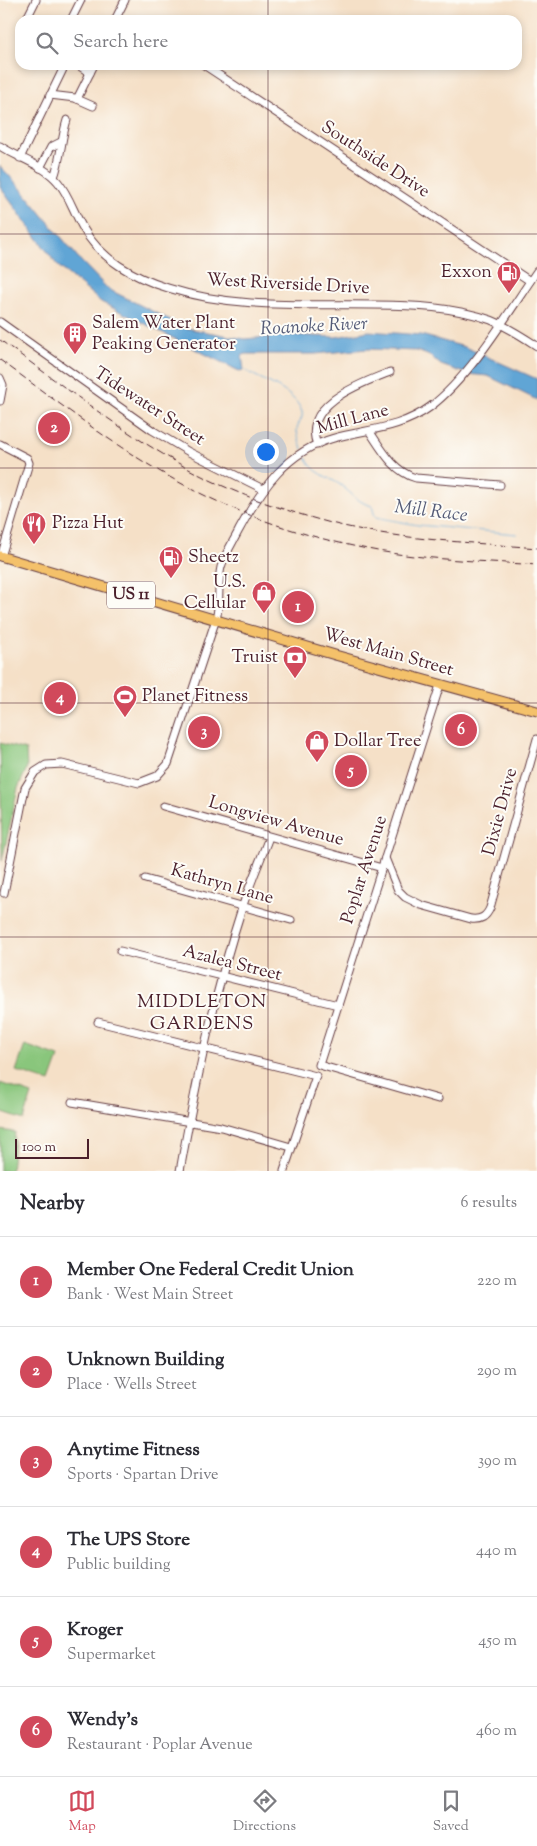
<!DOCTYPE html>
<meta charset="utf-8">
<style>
body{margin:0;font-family:"Sorts Mill Goudy",serif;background:#f7f7f7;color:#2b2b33}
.scale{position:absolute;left:15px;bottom:12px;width:74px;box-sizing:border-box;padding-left:5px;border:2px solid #4a1f2b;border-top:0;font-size:14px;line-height:18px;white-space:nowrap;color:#4a1f2b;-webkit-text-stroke:4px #fdfcf7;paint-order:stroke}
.you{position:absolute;left:265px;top:451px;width:18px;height:18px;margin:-12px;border:4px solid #fff;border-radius:50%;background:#1a73e8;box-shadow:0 0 0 8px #1a73e833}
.badge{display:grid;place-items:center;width:32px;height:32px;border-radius:50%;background:#d1495b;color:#fff;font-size:16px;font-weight:700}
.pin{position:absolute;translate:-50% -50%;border:2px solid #fff;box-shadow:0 1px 5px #0006}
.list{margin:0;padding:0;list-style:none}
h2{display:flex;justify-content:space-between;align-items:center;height:65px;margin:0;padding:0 20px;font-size:21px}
h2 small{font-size:16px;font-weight:400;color:#7c7c81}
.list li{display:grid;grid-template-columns:32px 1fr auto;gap:15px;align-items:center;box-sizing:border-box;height:90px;padding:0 20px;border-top:1px solid #e1e1e2}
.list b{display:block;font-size:19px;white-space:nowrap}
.list p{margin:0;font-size:16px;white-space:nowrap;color:#7c7c81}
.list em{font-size:16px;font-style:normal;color:#7c7c81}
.icon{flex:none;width:28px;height:28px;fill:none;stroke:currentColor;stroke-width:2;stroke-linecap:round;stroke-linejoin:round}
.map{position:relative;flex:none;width:537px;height:1171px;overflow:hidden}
.search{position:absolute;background:#fff;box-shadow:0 2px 8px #0003;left:15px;right:15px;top:15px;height:55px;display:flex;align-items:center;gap:12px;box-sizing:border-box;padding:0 18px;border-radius:15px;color:#7c7c81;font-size:19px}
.sheet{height:605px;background:#fff}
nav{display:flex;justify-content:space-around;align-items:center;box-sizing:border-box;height:70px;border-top:1px solid #e1e1e2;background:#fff;font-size:14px;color:#7c7c81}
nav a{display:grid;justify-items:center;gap:2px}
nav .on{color:#d1495b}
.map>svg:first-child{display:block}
</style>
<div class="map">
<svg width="537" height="1171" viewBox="0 0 537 1171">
<rect width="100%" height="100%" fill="#fdfcf7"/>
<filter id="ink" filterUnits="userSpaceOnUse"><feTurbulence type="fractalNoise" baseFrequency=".02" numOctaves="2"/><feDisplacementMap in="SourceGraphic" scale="10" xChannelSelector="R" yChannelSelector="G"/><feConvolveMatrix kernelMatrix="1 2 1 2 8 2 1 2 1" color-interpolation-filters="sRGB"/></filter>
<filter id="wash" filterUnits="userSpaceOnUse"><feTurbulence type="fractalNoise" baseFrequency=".0096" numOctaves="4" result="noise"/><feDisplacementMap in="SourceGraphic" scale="20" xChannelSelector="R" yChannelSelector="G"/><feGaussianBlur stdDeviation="1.12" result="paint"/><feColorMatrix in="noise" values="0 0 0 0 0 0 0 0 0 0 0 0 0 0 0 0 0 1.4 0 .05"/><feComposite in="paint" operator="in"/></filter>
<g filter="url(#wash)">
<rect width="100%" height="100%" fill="#f5e0c7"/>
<g fill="#89c67c" stroke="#6a7254">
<path d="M 0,743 L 26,750 L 27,768 L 18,788 L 2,861 Z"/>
<path d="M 25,1045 L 59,1057 L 50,1082 L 16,1071 Z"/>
<path d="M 0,1083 L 32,1094 L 24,1120 L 0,1112 Z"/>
<path d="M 0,1130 L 15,1132 L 11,1171 L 0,1171 Z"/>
</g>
<path fill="#60a5d5" stroke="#556280" d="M 0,166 L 18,185 L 81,261 L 108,289 L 186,328 L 245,339 L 289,335 L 336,337 L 369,331 L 421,335 L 465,347 L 537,379 L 537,400 L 488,376 L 467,374 L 441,365 L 430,356 L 417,351 L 367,349 L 315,354 L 245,354 L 242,356 L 244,370 L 239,371 L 101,302 L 57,265 L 0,187 Z"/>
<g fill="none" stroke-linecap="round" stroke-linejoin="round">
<g stroke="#60a5d5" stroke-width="1">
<path d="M 243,369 C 261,381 294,389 302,412 C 304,419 296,424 297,431 C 297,437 301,443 302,449"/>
<path d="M 306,457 C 311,473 330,477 342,486 C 352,494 359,503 372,506 L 375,517 L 418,525 L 517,534"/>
</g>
</g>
</g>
<g filter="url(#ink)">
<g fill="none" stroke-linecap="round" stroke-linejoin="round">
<defs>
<g id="minor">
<path d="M 26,20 L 36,0"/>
<path d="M 71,20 L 81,0"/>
<path d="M 115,20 L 125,0"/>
<path d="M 78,65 L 90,73"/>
<path d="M 204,65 L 530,281"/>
<path d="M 50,95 L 75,98 L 93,106"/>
<path d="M 77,99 L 94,65"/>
<path d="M 0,146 C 18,158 44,165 58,182 C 69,195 74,213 83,228 C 100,259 135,278 168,288 C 234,309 306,304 375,305 C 414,305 454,307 491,320 C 508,327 522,336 537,346"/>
<path d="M 20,158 L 65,65"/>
<path d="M 40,168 L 51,147 L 61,142"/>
<path d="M 54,177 C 61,159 61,139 67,120"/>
<path d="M 0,322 L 152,430 L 189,452 L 263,489"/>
<path d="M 0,378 L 3,385 L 0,401"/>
<path d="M 370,432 C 382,450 394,472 416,478 L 500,485"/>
<path d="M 0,444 L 27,458 L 29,463 L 1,557"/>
<path d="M 317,445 C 301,404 362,383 390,372"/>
<path d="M 163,806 L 382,868"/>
<path d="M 385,858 L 398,890 L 405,897 L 421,905 L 471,919 C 481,920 486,917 490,908 L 537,739"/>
<path d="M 145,879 L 291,920"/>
<path d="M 4,893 L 25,788 L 35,772 L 46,765 L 62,764 L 139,783 L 157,776 L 168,764 L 216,619 C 221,602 217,584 221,567 C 225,554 233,542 239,530 C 261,489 287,451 334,438 C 368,429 400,429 430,407 C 471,376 508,313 537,271"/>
<path d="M 120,951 L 338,1005"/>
<path d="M 98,1022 L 316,1076 L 284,1171"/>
<path d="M 438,1099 L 319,1065 L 440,685"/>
<path d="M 72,1102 L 221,1127 L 291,1147"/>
<path d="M 180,1171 C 196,1082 214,994 242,908 C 250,884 260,861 269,837"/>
</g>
<path id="major" d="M 0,556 L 335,655 L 537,711"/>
</defs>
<use href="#minor" stroke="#643c42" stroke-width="9"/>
<use href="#major" stroke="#643c42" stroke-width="11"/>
<use href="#minor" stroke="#fff" stroke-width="7"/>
<use href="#major" stroke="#f4c16a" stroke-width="9"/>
<g stroke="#4a1f2b" stroke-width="1" stroke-dasharray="8 4" stroke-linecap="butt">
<path d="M 0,340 C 65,387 129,438 200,475 C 241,496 286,511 331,523 C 398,540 468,542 537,548"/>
<path d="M 0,360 C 57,401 113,446 175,480 C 238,515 307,538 378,551 C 430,560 484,561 537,565"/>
</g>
</g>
</g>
<path fill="none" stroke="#4a1f2b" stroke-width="1" stroke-opacity="0.55" d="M 268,0 L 268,20M 268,65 L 268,1171M 0,234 L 537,234M 0,468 L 537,468M 0,703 L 537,703M 0,937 L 537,937"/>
<defs>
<symbol id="fuel-pin" viewBox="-11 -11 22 30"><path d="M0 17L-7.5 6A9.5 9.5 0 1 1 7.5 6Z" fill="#d1495b" stroke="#fdfcf7"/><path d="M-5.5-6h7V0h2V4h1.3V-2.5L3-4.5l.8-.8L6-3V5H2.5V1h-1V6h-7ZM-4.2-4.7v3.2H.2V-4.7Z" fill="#fff"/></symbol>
<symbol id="building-pin" viewBox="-11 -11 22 30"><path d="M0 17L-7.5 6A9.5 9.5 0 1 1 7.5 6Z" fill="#d1495b" stroke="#fdfcf7"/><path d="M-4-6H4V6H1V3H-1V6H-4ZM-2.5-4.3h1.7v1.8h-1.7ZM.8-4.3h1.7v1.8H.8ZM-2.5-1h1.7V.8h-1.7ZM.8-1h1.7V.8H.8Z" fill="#fff"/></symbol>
<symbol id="restaurant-pin" viewBox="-11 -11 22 30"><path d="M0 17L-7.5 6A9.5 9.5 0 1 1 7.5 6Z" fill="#d1495b" stroke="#fdfcf7"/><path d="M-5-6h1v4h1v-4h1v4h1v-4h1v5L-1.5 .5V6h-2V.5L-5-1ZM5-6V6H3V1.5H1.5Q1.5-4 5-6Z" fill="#fff"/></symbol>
<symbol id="shop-pin" viewBox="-11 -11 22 30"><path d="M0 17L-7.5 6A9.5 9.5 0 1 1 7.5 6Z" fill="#d1495b" stroke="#fdfcf7"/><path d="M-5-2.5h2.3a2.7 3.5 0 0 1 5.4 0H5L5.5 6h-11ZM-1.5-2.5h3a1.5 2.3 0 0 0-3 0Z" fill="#fff"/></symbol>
<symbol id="bank-pin" viewBox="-11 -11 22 30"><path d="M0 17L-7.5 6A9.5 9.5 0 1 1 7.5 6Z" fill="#d1495b" stroke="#fdfcf7"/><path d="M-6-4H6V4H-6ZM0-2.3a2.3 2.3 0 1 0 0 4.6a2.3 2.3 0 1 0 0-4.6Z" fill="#fff"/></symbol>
<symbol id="stadium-pin" viewBox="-11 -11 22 30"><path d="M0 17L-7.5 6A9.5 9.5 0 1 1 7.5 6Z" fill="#d1495b" stroke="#fdfcf7"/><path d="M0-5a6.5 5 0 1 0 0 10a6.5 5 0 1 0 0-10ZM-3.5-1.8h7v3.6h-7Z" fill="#fff"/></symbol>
</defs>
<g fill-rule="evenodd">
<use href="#fuel-pin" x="495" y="259" width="28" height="38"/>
<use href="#building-pin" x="61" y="320" width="28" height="38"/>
<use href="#restaurant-pin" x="20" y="510" width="28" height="38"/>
<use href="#fuel-pin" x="157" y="544" width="28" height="38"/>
<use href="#shop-pin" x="250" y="579" width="28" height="38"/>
<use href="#bank-pin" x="281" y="644" width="28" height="38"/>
<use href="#stadium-pin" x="111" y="683" width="28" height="38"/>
<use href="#shop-pin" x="303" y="728" width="28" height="38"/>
</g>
<g text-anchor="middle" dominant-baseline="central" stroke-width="4" stroke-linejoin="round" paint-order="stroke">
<rect fill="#fdfcf7" stroke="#806168" stroke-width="1" x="107" y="581.5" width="48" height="27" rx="4"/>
<g font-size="16" font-weight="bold" fill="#4a1f2b">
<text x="131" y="595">US 11</text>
</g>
<g font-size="18" fill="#4a1f2b" stroke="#fdfcf7">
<text transform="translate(375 160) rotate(33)">Southside Drive</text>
<text transform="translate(288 285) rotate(3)">West Riverside Drive</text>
<text transform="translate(149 407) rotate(33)">Tidewater Street</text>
<text transform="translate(353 420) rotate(-15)">Mill Lane</text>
<text transform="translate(388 653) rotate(16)">West Main Street</text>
<text transform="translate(501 812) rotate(-75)">Dixie Drive</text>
<text transform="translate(276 822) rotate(16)">Longview Avenue</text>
<text transform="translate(365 870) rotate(-72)">Poplar Avenue</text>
<text transform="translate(222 885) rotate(16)">Kathryn Lane</text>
<text transform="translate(232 964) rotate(14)">Azalea Street</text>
</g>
<g font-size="18" fill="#4a1f2b" stroke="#fdfcf7" text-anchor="start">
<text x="492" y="273" text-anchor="end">Exxon</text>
<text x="92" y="324">Salem Water Plant<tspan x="92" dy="21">Peaking Generator</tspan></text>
<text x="52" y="524">Pizza Hut</text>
<text x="188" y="558">Sheetz</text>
<text x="246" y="583" text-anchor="end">U.S.<tspan x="246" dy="21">Cellular</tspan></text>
<text x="278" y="658" text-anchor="end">Truist</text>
<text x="142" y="697">Planet Fitness</text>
<text x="334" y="742">Dollar Tree</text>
</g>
<g font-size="19" font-style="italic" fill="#545b77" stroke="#fdfcf7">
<text transform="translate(314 327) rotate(-3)">Roanoke River</text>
<text transform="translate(431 512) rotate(7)">Mill Race</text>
</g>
<g font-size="19" letter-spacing="1" fill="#4a1f2b" stroke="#fdfcf7">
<text x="202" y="1002">MIDDLETON<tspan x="202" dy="22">GARDENS</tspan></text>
</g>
</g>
</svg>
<div class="scale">100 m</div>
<div class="you"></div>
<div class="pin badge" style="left:298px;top:607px">1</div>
<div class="pin badge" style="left:54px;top:428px">2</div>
<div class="pin badge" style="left:204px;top:732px">3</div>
<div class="pin badge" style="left:60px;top:698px">4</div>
<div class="pin badge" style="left:351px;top:771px">5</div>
<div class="pin badge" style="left:461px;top:730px">6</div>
<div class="search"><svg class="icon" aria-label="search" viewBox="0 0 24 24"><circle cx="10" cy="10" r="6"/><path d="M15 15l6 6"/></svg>Search here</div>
</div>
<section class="sheet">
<h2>Nearby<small>6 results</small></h2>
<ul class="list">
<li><span class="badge">1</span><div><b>Member One Federal Credit Union</b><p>Bank · West Main Street</p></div><em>220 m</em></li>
<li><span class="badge">2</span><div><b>Unknown Building</b><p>Place · Wells Street</p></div><em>290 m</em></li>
<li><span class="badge">3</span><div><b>Anytime Fitness</b><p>Sports · Spartan Drive</p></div><em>390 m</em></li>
<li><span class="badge">4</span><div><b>The UPS Store</b><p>Public building</p></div><em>440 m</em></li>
<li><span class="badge">5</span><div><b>Kroger</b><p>Supermarket</p></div><em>450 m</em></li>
<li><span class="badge">6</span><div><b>Wendy's</b><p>Restaurant · Poplar Avenue</p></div><em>460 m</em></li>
</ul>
</section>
<nav>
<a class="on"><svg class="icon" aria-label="map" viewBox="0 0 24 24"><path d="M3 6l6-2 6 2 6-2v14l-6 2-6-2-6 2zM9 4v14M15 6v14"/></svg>Map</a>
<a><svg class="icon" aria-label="directions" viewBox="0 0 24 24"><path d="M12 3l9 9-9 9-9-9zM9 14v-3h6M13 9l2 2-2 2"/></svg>Directions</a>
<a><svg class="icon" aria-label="saved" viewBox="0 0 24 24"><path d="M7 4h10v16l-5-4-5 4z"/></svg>Saved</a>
</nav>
